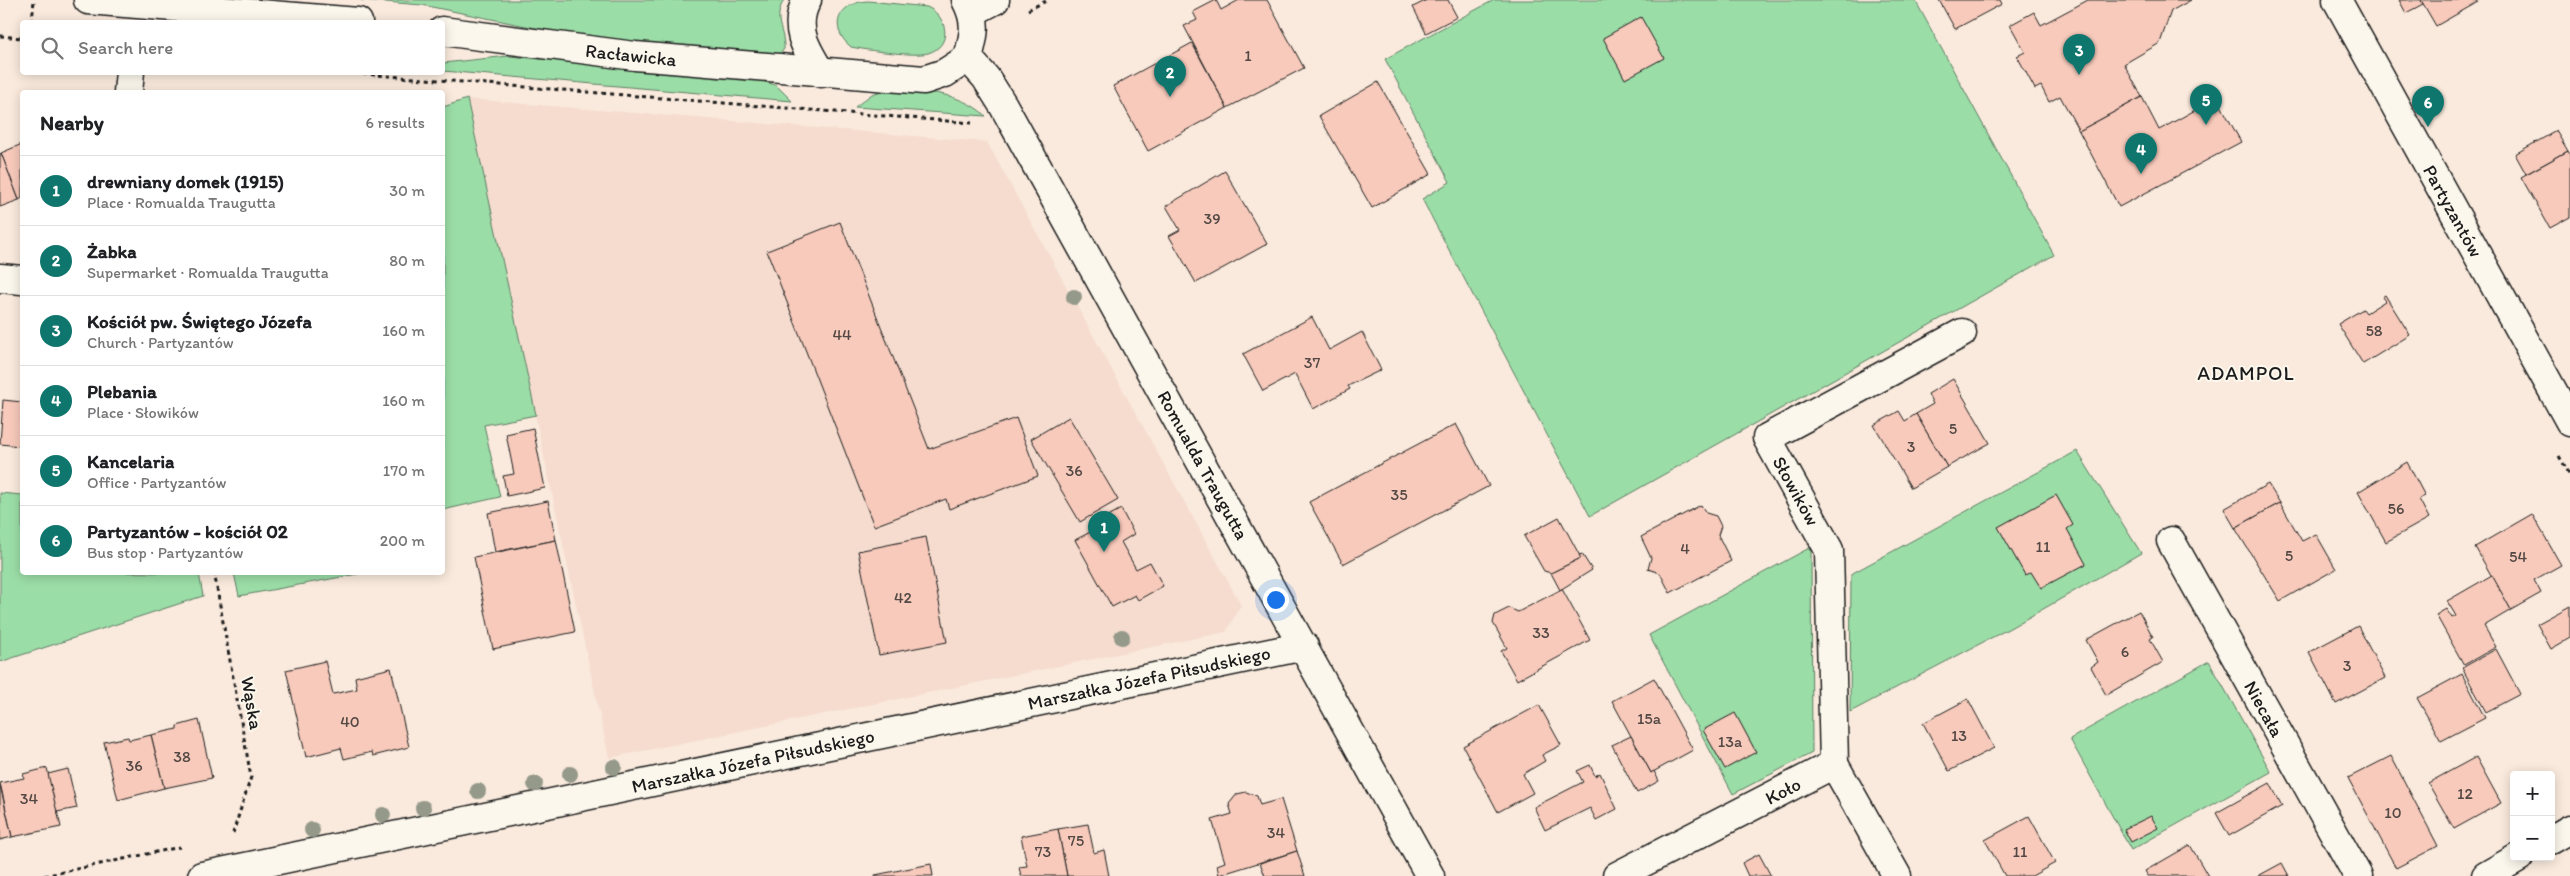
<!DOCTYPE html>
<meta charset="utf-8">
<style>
body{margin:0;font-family:Itim,sans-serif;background:#f6f6f6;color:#202124}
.controls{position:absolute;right:15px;bottom:15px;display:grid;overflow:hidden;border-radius:5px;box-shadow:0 2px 12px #0003}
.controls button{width:45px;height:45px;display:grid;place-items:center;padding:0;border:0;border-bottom:1px solid #e0e0e0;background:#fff;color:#202124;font:25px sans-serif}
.you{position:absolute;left:1275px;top:599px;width:18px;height:18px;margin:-12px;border:4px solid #fff;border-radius:50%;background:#1a73e8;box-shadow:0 0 0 8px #1a73e833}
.badge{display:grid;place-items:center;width:32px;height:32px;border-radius:50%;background:#0f766e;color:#fff;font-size:16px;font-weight:700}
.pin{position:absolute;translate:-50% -41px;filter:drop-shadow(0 1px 2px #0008)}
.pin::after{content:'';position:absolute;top:26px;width:18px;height:15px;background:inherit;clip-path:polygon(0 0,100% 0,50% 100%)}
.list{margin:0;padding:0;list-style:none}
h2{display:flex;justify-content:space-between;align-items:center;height:65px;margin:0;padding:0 20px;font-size:21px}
h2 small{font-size:16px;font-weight:400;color:#757577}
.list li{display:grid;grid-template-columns:32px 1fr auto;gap:15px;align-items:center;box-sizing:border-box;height:70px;padding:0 20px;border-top:1px solid #e0e0e0}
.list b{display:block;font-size:19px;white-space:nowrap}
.list p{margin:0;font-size:16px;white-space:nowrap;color:#757577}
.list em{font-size:16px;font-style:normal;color:#757577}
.icon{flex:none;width:28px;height:28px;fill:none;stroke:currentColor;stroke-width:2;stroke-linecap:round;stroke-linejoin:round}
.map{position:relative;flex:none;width:2570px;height:876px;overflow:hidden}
.search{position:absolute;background:#fff;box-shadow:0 2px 12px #0003;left:20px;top:20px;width:425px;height:55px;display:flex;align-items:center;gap:12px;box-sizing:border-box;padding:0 18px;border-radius:5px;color:#757577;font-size:19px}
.panel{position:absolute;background:#fff;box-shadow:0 2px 12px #0003;left:20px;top:90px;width:425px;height:485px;border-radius:5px}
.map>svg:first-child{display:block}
</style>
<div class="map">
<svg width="2570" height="876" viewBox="0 0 2570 876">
<rect width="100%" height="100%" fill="#faeadd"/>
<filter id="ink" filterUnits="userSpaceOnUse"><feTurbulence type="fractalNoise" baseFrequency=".02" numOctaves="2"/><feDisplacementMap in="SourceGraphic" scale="10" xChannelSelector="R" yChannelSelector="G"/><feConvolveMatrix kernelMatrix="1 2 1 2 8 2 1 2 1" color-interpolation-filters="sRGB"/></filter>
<g filter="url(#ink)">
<path fill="#f5dccf" d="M 467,99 L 987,142 L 1241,605 L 1226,632 L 609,758 Z"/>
<g fill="#9bdda7" stroke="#5c7c62">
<path d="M 361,0 L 784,0 C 772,20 785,30 784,49 L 778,56 L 605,42 L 422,5 Z"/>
<path d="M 1494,0 L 1915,0 L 2054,255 L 1590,516 L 1422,199 L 1450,182 L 1385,59 Z"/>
<path d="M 868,1 L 927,7 C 948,16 953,46 928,53 C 915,57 865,50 851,47 C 827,27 839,2 868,1 Z"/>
<path d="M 509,56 L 754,79 L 776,85 L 792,101 L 443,71 L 443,63 Z"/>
<path d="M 882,91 C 918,89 959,91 986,116 L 855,107 L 872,94 Z"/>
<path d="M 467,99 L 536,415 L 484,425 L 500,497 L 443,510 L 443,107 Z"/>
<path d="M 2077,451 L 2141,553 L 2010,628 L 1850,712 L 1851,574 Z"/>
<path d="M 0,493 L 22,495 L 22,572 L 199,573 L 203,596 L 0,662 Z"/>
<path d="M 1811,547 L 1812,753 L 1733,794 L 1649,635 Z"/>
<path d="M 234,573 L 234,572 L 363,573 L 239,596 Z"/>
<path d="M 2209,661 L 2271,772 L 2131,850 L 2070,739 Z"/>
</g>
<g fill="#f7cabb" stroke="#1c1c1c">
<path d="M 1216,0 L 1221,10 L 1239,0 L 1267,0 L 1304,68 L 1227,108 L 1184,26 L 1197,20 L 1193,12 Z"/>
<path d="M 1427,0 L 1448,0 L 1457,17 L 1426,33 L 1413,7 Z"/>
<path d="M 1939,0 L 2000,0 L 2002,4 L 1955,29 Z"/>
<path d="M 2088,0 L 2191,0 L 2171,11 L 2160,43 L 2124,64 L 2142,97 L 2079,131 L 2060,96 L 2049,102 L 2041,86 L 2035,89 L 2017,56 L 2025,52 L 2010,25 L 2034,12 L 2041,25 Z"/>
<path d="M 2399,0 L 2421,0 L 2423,4 L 2406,13 Z"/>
<path d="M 2421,0 L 2477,0 L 2478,2 L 2436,26 Z"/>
<path d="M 1641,17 L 1664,58 L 1625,79 L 1603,38 Z"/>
<path d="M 1192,43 L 1227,108 L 1148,151 L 1113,86 Z"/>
<path d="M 1378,82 L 1431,174 L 1372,208 L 1319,116 Z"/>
<path d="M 2142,97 L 2159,130 L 2217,98 L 2241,142 L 2119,207 L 2079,131 Z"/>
<path d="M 2556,131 L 2568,151 L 2526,174 L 2515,154 Z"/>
<path d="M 22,144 L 22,198 L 19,200 L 1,153 Z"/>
<path d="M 2568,151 L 2570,155 L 2570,217 L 2550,228 L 2521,177 Z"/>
<path d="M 1,153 L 19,200 L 0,207 L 0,154 Z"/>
<path d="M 1225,171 L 1267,244 L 1196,283 L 1169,236 L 1180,230 L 1166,206 Z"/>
<path d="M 840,222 L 929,449 L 1016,418 L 1038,476 L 949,509 L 946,499 L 874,526 L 767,251 Z"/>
<path d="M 2385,295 L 2410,335 L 2363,364 L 2338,324 L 2363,309 L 2366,313 L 2385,301 L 2382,297 Z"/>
<path d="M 1312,317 L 1329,350 L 1362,332 L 1381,370 L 1348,386 L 1350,389 L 1313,409 L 1295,374 L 1263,391 L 1243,354 Z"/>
<path d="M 1953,379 L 1990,443 L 1947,467 L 1916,414 L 1933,404 L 1928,394 Z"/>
<path d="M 3,400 L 22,402 L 20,446 L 0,444 Z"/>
<path d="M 1899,411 L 1905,421 L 1916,414 L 1947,467 L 1911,488 L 1874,425 Z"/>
<path d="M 1069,417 L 1118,500 L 1080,522 L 1031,439 Z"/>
<path d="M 1456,424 L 1489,486 L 1343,564 L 1309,502 Z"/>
<path d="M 533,428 L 545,488 L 507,496 L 503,476 L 514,474 L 506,434 Z"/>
<path d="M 2407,462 L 2425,496 L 2419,499 L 2429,518 L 2386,542 L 2358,492 Z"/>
<path d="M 2268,484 L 2280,503 L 2235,528 L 2224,509 Z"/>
<path d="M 2056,495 L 2073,525 L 2067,529 L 2086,564 L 2041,588 L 2031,572 L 2025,575 L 1998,527 Z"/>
<path d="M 548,501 L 556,540 L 495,552 L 488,513 Z"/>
<path d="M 2280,503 L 2302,541 L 2316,534 L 2336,569 L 2280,601 L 2235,528 Z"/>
<path d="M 1701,505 L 1706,513 L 1716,516 L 1721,526 L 1718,535 L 1731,561 L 1670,593 L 1660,573 L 1648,569 L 1651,558 L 1641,537 Z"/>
<path d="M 1121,509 L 1134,534 L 1121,542 L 1136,569 L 1150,562 L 1163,586 L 1138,600 L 1135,595 L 1112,607 L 1075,540 L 1098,528 L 1095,523 Z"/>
<path d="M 2532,514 L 2561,565 L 2534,580 L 2541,593 L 2511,610 L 2475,547 Z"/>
<path d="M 1559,517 L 1581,558 L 1551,573 L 1544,571 L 1524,536 Z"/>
<path d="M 926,537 L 947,642 L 879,655 L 858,551 Z"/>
<path d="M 556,540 L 575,632 L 493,649 L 474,557 Z"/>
<path d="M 1582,554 L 1592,570 L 1560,590 L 1551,573 L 1581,558 L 1579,555 Z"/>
<path d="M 2492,575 L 2511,610 L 2484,626 L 2496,647 L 2464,665 L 2436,615 L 2446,609 L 2452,618 L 2456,616 L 2447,601 Z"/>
<path d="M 1562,589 L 1590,640 L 1517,680 L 1501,651 L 1507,648 L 1493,623 L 1495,615 L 1509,608 L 1518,612 Z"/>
<path d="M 2570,606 L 2570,638 L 2551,649 L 2537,624 Z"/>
<path d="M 2139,611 L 2153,637 L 2150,639 L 2163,662 L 2106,695 L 2091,667 L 2098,662 L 2086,640 Z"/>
<path d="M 2358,626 L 2385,678 L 2336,704 L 2309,652 Z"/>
<path d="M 2496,649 L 2520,694 L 2486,712 L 2462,668 Z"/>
<path d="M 325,661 L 333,694 L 357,689 L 355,677 L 391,668 L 409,747 L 373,756 L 372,752 L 344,759 L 341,748 L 306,757 L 286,670 Z"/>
<path d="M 2462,674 L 2485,718 L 2441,741 L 2417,698 Z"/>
<path d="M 1654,678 L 1693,750 L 1651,773 L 1612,701 Z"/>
<path d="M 1968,699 L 1994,748 L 1949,771 L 1923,723 Z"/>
<path d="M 1539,705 L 1561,745 L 1542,755 L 1545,761 L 1523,774 L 1533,793 L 1498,812 L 1463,746 Z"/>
<path d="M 1735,713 L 1756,752 L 1725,769 L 1703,730 Z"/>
<path d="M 199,720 L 212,778 L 164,788 L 151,735 L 177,729 L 177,726 Z"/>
<path d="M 151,735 L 164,788 L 118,800 L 104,742 L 128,737 L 129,740 Z"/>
<path d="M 1631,736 L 1651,773 L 1654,771 L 1659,781 L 1637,793 L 1612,745 Z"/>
<path d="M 2391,756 L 2438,846 L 2396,868 L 2348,778 Z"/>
<path d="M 2476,757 L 2501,803 L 2454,829 L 2428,783 Z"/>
<path d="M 1590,765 L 1595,776 L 1600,773 L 1617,809 L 1596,820 L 1590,808 L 1545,830 L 1534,807 L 1583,782 L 1577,771 Z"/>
<path d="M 47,768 L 61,827 L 12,837 L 0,783 L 24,778 L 23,774 Z"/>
<path d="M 68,769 L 77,808 L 57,812 L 48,774 Z"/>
<path d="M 2270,783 L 2282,806 L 2229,836 L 2216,813 Z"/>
<path d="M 0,785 L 12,837 L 0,840 Z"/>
<path d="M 1246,792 L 1257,796 L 1260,805 L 1281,799 L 1297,851 L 1219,875 L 1217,865 L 1225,862 L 1212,820 L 1232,814 L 1229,804 L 1237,794 Z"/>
<path d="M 2029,816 L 2055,863 L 2032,876 L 2005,876 L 1985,840 Z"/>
<path d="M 2151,816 L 2158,828 L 2131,842 L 2124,829 Z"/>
<path d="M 1088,824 L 1094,853 L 1104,850 L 1109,876 L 1067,876 L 1058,829 Z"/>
<path d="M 1058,829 L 1067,876 L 1021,876 L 1019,867 L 1027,866 L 1021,836 Z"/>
<path d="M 2190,845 L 2208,876 L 2148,876 L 2145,871 Z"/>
<path d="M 1297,851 L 1305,876 L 1265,876 L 1260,863 Z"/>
<path d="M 1759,854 L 1771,876 L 1748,876 L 1742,863 Z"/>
<path d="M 2282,863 L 2289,876 L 2258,876 Z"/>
<path d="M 931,864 L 933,876 L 875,876 L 875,875 Z"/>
</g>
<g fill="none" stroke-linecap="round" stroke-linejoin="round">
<defs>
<g id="minor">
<path d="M 88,0 L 358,22"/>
<path d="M 807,0 C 792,27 806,49 821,73"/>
<path d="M 2337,0 L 2570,422"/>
<path d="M 972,12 L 995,0"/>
<path d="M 442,31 L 635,56 L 924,80 L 945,73 L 968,58 C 974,35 978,23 966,0"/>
<path d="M 968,58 L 986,78 L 1003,105 L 1430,876"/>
<path d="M 128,92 L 130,72"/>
<path d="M 0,278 L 22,280"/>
<path d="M 2171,541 L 2358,876"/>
<path d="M 1834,764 L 1829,550 L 1767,438 L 1962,333"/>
<path d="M 2551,840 L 2570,829"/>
<path d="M 202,876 L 1304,646"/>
<path d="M 1617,876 L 1834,764 L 1897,876"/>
<path d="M 2486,876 L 2519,857"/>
</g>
</defs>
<use href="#minor" stroke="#1c1c1c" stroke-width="31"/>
<g stroke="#1c1c1c" stroke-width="3" stroke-dasharray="4 4" stroke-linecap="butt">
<path d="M 1028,10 L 1048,0"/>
<path d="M 32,22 L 34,0"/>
<path d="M 0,36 L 22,38"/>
<path d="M 339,72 L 972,123"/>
<path d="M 2559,456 L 2570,475"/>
<path d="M 214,572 L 251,777 L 233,833"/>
<path d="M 44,876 L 180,847"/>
</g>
<use href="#minor" stroke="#fbf7ec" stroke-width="28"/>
</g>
<g fill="#95998a">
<circle cx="1074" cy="297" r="8"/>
<circle cx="1122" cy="637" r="8"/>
<circle cx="614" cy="767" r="8"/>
<circle cx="570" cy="774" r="8"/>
<circle cx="535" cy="784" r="8"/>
<circle cx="478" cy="791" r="8"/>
<circle cx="423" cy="808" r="8"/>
<circle cx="383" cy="815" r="8"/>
<circle cx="312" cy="830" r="8"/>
</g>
</g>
<g text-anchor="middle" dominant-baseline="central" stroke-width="4" stroke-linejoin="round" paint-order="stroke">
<g font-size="16" fill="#534844">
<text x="1248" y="55">1</text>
<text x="1212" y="218">39</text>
<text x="2374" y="330">58</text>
<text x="842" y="334">44</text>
<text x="1312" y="362">37</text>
<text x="1953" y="428">5</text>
<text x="1911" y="446">3</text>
<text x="1074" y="470">36</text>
<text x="1399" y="494">35</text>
<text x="2396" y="508">56</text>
<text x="2043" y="546">11</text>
<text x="1685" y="548">4</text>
<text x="2289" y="555">5</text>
<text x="2518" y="556">54</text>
<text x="903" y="597">42</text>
<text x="1541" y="632">33</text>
<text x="2125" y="651">6</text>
<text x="2347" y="665">3</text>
<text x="1649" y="718">15a</text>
<text x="350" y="721">40</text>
<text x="1959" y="735">13</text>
<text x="1730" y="741">13a</text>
<text x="182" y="756">38</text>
<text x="134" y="765">36</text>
<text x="2465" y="793">12</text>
<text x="29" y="798">34</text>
<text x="2393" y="812">10</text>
<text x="1276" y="832">34</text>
<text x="1076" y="840">75</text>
<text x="1043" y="851">73</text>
<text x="2020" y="851">11</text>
</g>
<g font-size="19" fill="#1c1c1c" stroke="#fbf7ec">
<text transform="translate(631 55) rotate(6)">Racławicka</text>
<text transform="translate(2453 211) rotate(61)">Partyzantów</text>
<text transform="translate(1203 465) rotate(61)">Romualda Traugutta</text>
<text transform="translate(1796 491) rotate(61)">Słowików</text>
<text transform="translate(1149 678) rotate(-12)">Marszałka Józefa Piłsudskiego</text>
<text transform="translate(252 703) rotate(80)">Wąska</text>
<text transform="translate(2264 709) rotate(61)">Niecała</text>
<text transform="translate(753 761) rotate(-12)">Marszałka Józefa Piłsudskiego</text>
<text transform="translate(1783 791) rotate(-27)">Koło</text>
</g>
<g font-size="20" letter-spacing="1" fill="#1c1c1c" stroke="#fbf7ec">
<text x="2246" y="373">ADAMPOL</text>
</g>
</g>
</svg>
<div class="controls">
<button>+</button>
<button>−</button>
</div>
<div class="you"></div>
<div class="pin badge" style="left:1104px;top:552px">1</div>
<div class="pin badge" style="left:1170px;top:97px">2</div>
<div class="pin badge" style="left:2079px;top:75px">3</div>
<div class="pin badge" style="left:2141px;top:174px">4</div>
<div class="pin badge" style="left:2206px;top:125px">5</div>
<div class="pin badge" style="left:2428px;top:127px">6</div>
<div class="search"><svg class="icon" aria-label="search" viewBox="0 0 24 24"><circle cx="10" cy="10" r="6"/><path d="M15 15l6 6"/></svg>Search here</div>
<section class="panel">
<h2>Nearby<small>6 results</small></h2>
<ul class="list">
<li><span class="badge">1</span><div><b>drewniany domek (1915)</b><p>Place · Romualda Traugutta</p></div><em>30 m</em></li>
<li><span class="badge">2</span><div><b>Żabka</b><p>Supermarket · Romualda Traugutta</p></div><em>80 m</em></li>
<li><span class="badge">3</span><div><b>Kościół pw. Świętego Józefa</b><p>Church · Partyzantów</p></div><em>160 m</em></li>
<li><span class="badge">4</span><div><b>Plebania</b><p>Place · Słowików</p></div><em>160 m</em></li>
<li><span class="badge">5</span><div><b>Kancelaria</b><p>Office · Partyzantów</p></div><em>170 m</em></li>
<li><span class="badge">6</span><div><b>Partyzantów - kościół 02</b><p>Bus stop · Partyzantów</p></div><em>200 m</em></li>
</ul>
</section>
</div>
